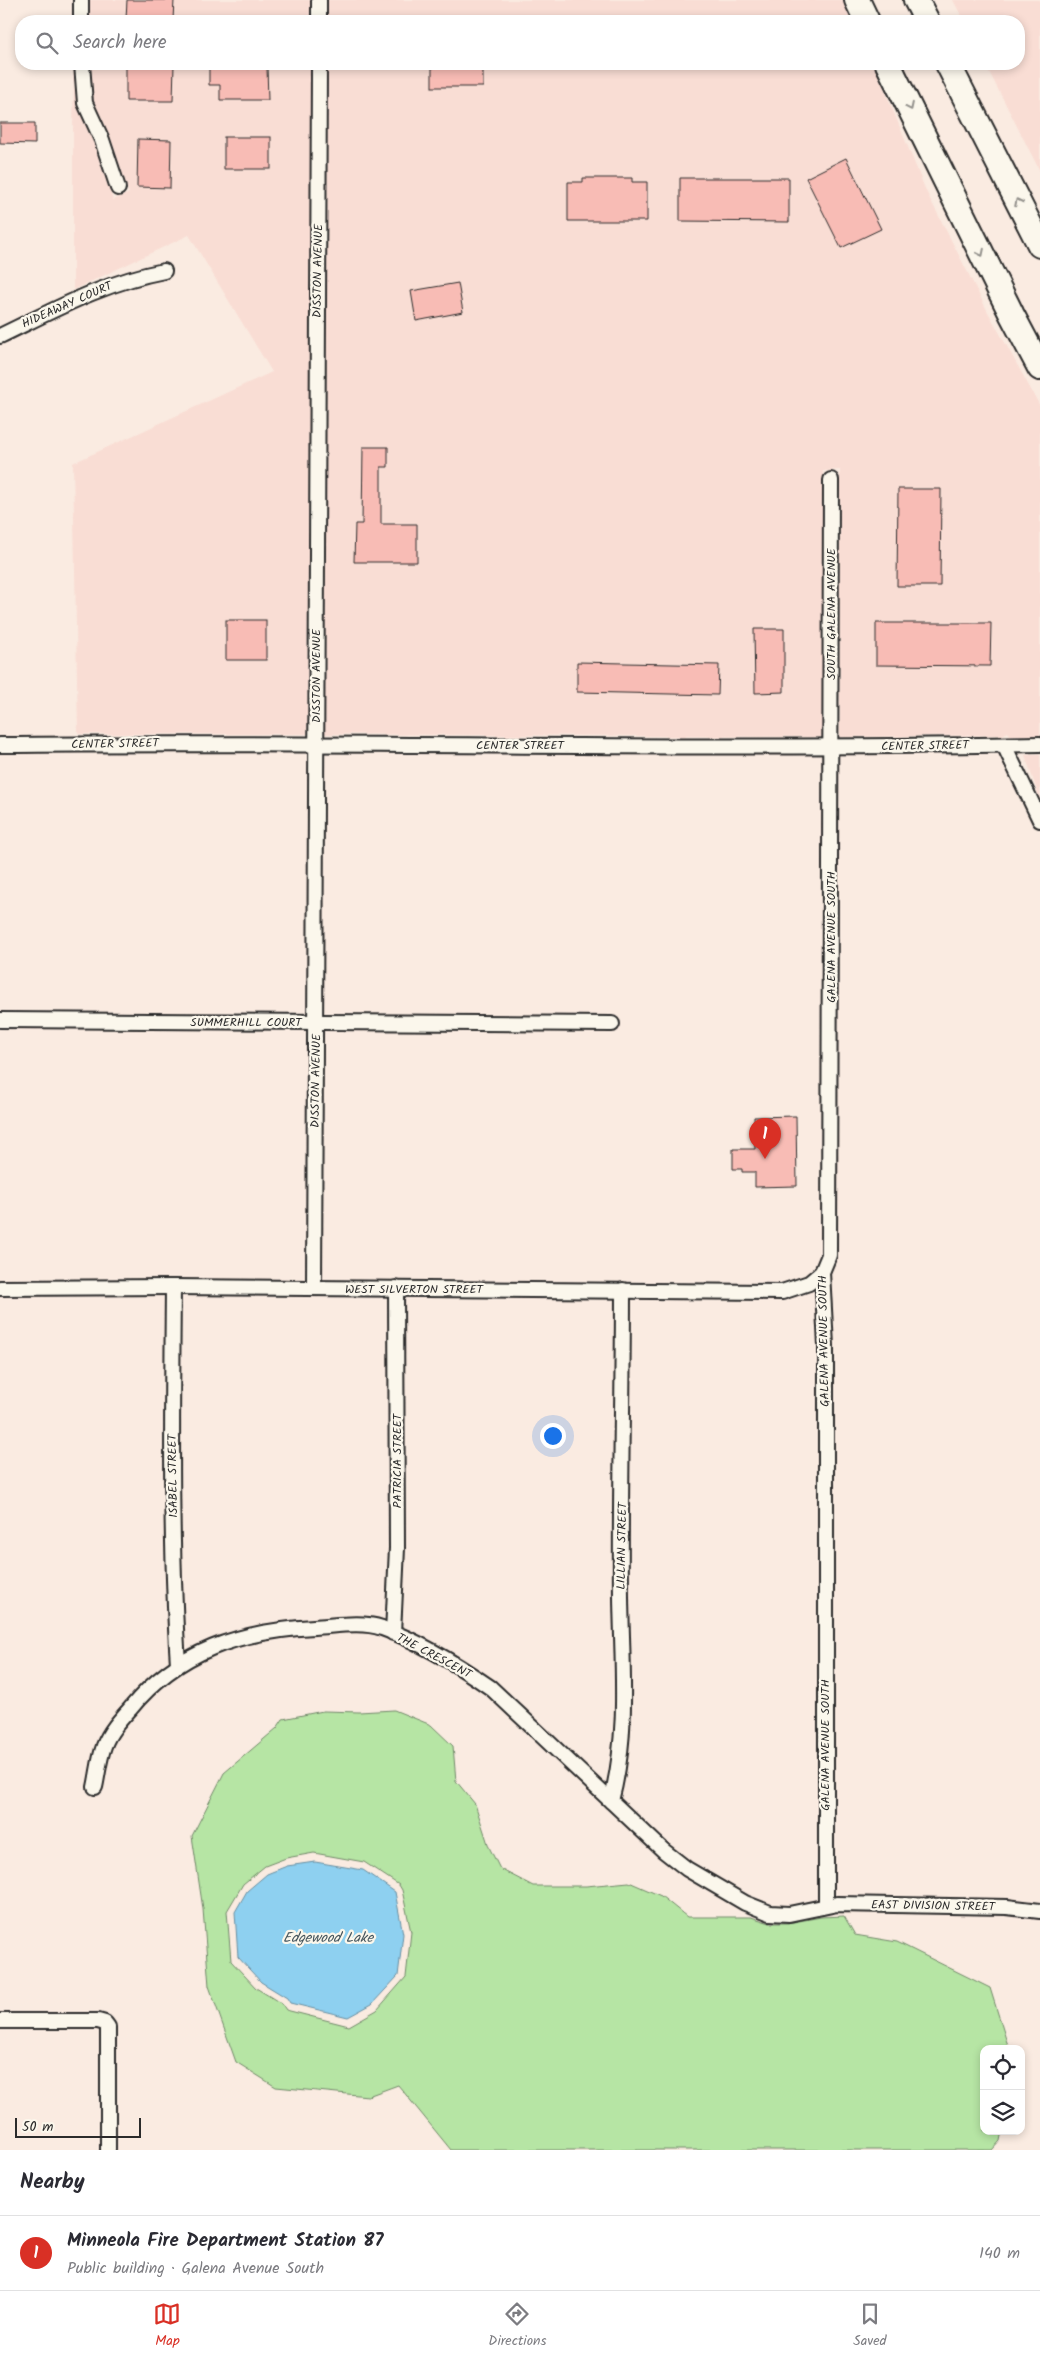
<!DOCTYPE html>
<meta charset="utf-8">
<style>
body{margin:0;font-family:Kalam,sans-serif;background:#f2f2f3;color:#2b2b33}
.controls{position:absolute;right:15px;bottom:15px;display:grid;overflow:hidden;border-radius:10px;box-shadow:0 2px 8px #0003}
.controls button{width:45px;height:45px;display:grid;place-items:center;padding:0;border:0;border-bottom:1px solid #e1e1e2;background:#fff;color:#2b2b33;font:25px sans-serif}
.scale{position:absolute;left:15px;bottom:12px;width:126px;box-sizing:border-box;padding-left:5px;border:2px solid #2b2b2b;border-top:0;font-size:14px;line-height:18px;white-space:nowrap;color:#2b2b2b;-webkit-text-stroke:4px #fbf7ec;paint-order:stroke}
.you{position:absolute;left:552px;top:1435px;width:18px;height:18px;margin:-12px;border:4px solid #fff;border-radius:50%;background:#1a73e8;box-shadow:0 0 0 8px #1a73e833}
.badge{display:grid;place-items:center;width:32px;height:32px;border-radius:50%;background:#d93025;color:#fff;font-size:16px;font-weight:700}
.pin{position:absolute;translate:-50% -41px;filter:drop-shadow(0 1px 2px #0008)}
.pin::after{content:'';position:absolute;top:26px;width:18px;height:15px;background:inherit;clip-path:polygon(0 0,100% 0,50% 100%)}
.list{margin:0;padding:0;list-style:none}
h2{display:flex;justify-content:space-between;align-items:center;height:65px;margin:0;padding:0 20px;font-size:21px}
h2 small{font-size:16px;font-weight:400;color:#7c7c81}
.list li{display:grid;grid-template-columns:32px 1fr auto;gap:15px;align-items:center;box-sizing:border-box;height:75px;padding:0 20px;border-top:1px solid #e1e1e2}
.list b{display:block;font-size:19px;white-space:nowrap}
.list p{margin:0;font-size:16px;white-space:nowrap;color:#7c7c81}
.list em{font-size:16px;font-style:normal;color:#7c7c81}
.icon{flex:none;width:28px;height:28px;fill:none;stroke:currentColor;stroke-width:2;stroke-linecap:round;stroke-linejoin:round}
.map{position:relative;flex:none;width:1040px;height:2150px;overflow:hidden}
.search{position:absolute;background:#fff;box-shadow:0 2px 8px #0003;left:15px;right:15px;top:15px;height:55px;display:flex;align-items:center;gap:12px;box-sizing:border-box;padding:0 18px;border-radius:20px;color:#7c7c81;font-size:19px}
.sheet{height:140px;background:#fff}
nav{display:flex;justify-content:space-around;align-items:center;box-sizing:border-box;height:70px;border-top:1px solid #e1e1e2;background:#fff;font-size:14px;color:#7c7c81}
nav a{display:grid;justify-items:center;gap:2px}
nav .on{color:#d93025}
.map>svg:first-child{display:block}
</style>
<div class="map">
<svg width="1040" height="2150" viewBox="0 0 1040 2150">
<rect width="100%" height="100%" fill="#faebe1"/>
<filter id="ink" filterUnits="userSpaceOnUse"><feTurbulence type="fractalNoise" baseFrequency=".02" numOctaves="2"/><feDisplacementMap in="SourceGraphic" scale="10" xChannelSelector="R" yChannelSelector="G"/><feConvolveMatrix kernelMatrix="1 2 1 2 8 2 1 2 1" color-interpolation-filters="sRGB"/></filter>
<g filter="url(#ink)">
<g fill="#f9ddd4">
<path d="M 89,0 L 311,0 L 311,21 L 90,21 Z"/>
<path d="M 328,0 L 844,0 L 855,21 L 328,21 Z"/>
<path d="M 953,0 L 1040,0 L 1040,171 L 985,64 L 1019,64 L 1019,21 L 964,21 Z"/>
<path d="M 74,64 L 73,82 L 78,107 L 94,144 L 113,200 L 129,193 L 110,137 L 93,100 L 91,64 L 311,64 L 307,734 L 78,734 L 73,463 L 272,372 L 189,235 L 73,290 L 73,130 Z"/>
<path d="M 328,64 L 874,64 L 926,191 L 988,312 L 1040,406 L 1040,735 L 1010,735 L 1008,732 L 1002,735 L 840,737 L 840,470 L 823,471 L 823,737 L 325,734 Z"/>
<path d="M 1040,754 L 1040,800 L 1025,755 Z"/>
</g>
<path fill="#b6e5a4" stroke="#708868" fill-rule="evenodd" d="M 394,1710 L 431,1725 L 453,1746 L 456,1781 L 475,1804 L 489,1847 L 500,1869 L 533,1886 L 586,1886 L 629,1882 L 661,1896 L 687,1917 L 751,1917 L 770,1923 L 788,1923 L 821,1917 L 844,1916 L 855,1935 L 897,1942 L 990,1988 L 1009,2049 L 984,2049 L 984,2131 L 1002,2131 L 1000,2141 L 992,2150 L 451,2150 L 398,2085 L 368,2096 L 276,2087 L 236,2062 L 209,1986 L 203,1909 L 192,1836 L 224,1773 L 277,1728 L 283,1719 L 323,1711 L 359,1712 ZM 314,1853 L 364,1862 L 399,1885 L 402,1890 L 411,1932 L 406,1977 L 377,2010 L 349,2026 L 286,2010 L 282,2004 L 256,1988 L 231,1961 L 227,1911 L 243,1884 L 265,1866 L 286,1858 Z"/>
<path fill="#8ed0f0" stroke="#668ea1" d="M 315,1862 L 363,1870 L 395,1892 L 403,1934 L 398,1976 L 372,2004 L 348,2017 L 290,2003 L 287,1998 L 261,1982 L 238,1957 L 235,1912 L 247,1891 L 267,1874 L 287,1866 Z"/>
<g fill="#f8bcb5" stroke="#2b2b2b">
<path d="M 127,0 L 174,0 L 173,20 L 126,19 Z"/>
<path d="M 126,64 L 174,64 L 173,101 L 126,101 Z"/>
<rect x="432" y="64" width="51" height="23"/>
<path d="M 209,67 L 267,67 L 268,100 L 220,100 L 220,85 L 209,85 Z"/>
<path d="M 0,123 L 35,123 L 35,144 L 0,143 Z"/>
<rect x="224" y="137" width="47" height="32"/>
<path d="M 138,139 L 171,140 L 170,188 L 137,187 Z"/>
<path d="M 846,158 L 881,229 L 841,248 L 806,178 Z"/>
<path d="M 583,178 L 632,178 L 632,182 L 647,182 L 647,221 L 568,221 L 568,182 L 583,182 Z"/>
<path d="M 680,178 L 789,178 L 789,222 L 680,221 Z"/>
<path d="M 458,283 L 463,312 L 416,321 L 411,291 Z"/>
<path d="M 363,447 L 388,447 L 388,467 L 381,467 L 381,524 L 417,524 L 417,562 L 354,562 L 355,524 L 362,524 Z"/>
<path d="M 898,489 L 941,489 L 940,586 L 897,586 Z"/>
<rect x="226" y="620" width="40" height="40"/>
<path d="M 876,623 L 991,623 L 990,666 L 876,665 Z"/>
<path d="M 754,629 L 784,629 L 784,692 L 755,693 Z"/>
<path d="M 577,662 L 719,665 L 718,695 L 577,692 Z"/>
<path d="M 796,1116 L 797,1186 L 755,1187 L 755,1172 L 742,1172 L 742,1169 L 733,1169 L 733,1149 L 755,1149 L 754,1117 Z"/>
</g>
<g fill="none" stroke-linecap="round" stroke-linejoin="round">
<defs>
<g id="minor">
<path d="M 81,0 L 81,21"/>
<path d="M 319,0 L 319,21"/>
<path d="M 82,64 L 85,103 L 102,140 L 118,188"/>
<path d="M 0,336 C 54,310 105,282 164,271"/>
<path d="M 0,745 C 347,741 693,751 1040,744"/>
<path d="M 1004,745 L 1040,820"/>
<path d="M 0,1020 L 612,1024"/>
<path d="M 173,1287 C 172,1412 170,1539 178,1664"/>
<path d="M 0,1288 L 173,1287 L 782,1292 L 809,1283 L 822,1272"/>
<path d="M 314,1288 L 319,64"/>
<path d="M 393,1633 L 397,1548 L 396,1288"/>
<path d="M 95,1787 C 98,1774 99,1759 104,1746 C 109,1732 120,1720 130,1709 C 178,1650 241,1631 314,1627 C 335,1626 361,1621 382,1628 C 421,1642 458,1665 491,1688 L 664,1851 L 687,1869 L 745,1903 L 770,1913 L 789,1914 L 837,1904 L 1007,1907 L 1040,1911"/>
<path d="M 611,1801 C 629,1734 622,1666 621,1597 C 620,1495 623,1392 623,1290"/>
<path d="M 826,1905 L 826,1346 L 822,1272 L 829,1255 L 831,480"/>
<path d="M 0,2021 L 98,2021 L 105,2023 L 108,2027 L 108,2150"/>
</g>
<g id="trunk">
<path d="M 857,0 L 867,21"/>
<path d="M 916,0 L 927,21"/>
<path d="M 888,64 L 1012,315 L 1040,368"/>
<path d="M 948,64 L 1040,245"/>
</g>
</defs>
<use href="#minor" stroke="#2b2b2b" stroke-width="18"/>
<use href="#trunk" stroke="#2b2b2b" stroke-width="28"/>
<use href="#minor" stroke="#fbf7ec" stroke-width="14"/>
<use href="#trunk" stroke="#fbf7ec" stroke-width="24"/>
</g>
<defs><path id="oneway-chevron" d="M-2-3.5L2.5 0L-2 3.5" fill="none" stroke-width="1.6" stroke-linecap="round" stroke-linejoin="round" transform="scale(1.25)"/></defs>
<g stroke="#93918c">
<use href="#oneway-chevron" transform="translate(910 107) rotate(64)"/>
<use href="#oneway-chevron" transform="translate(1018 202) rotate(-117)"/>
<use href="#oneway-chevron" transform="translate(981 253) rotate(64)"/>
</g>
</g>
<g text-anchor="middle" dominant-baseline="central" stroke-width="4.5" stroke-linejoin="round" paint-order="stroke">
<g font-size="12" fill="#2b2b2b" stroke="#fbf7ec">
<text transform="translate(318 271) rotate(-89)">DISSTON AVENUE</text>
<text transform="translate(67 305) rotate(-24)">HIDEAWAY COURT</text>
<text transform="translate(831 614) rotate(-90)">SOUTH GALENA AVENUE</text>
<text transform="translate(316 676) rotate(-90)">DISSTON AVENUE</text>
<text transform="translate(115 744) rotate(-1)">CENTER STREET</text>
<text x="520" y="745">CENTER STREET</text>
<text transform="translate(925 746) rotate(-1)">CENTER STREET</text>
<text transform="translate(831 937) rotate(-90)">GALENA AVENUE SOUTH</text>
<text x="246" y="1022">SUMMERHILL COURT</text>
<text transform="translate(316 1081) rotate(-89)">DISSTON AVENUE</text>
<text x="414" y="1289">WEST SILVERTON STREET</text>
<text transform="translate(824 1341) rotate(-91)">GALENA AVENUE SOUTH</text>
<text transform="translate(397 1461) rotate(-90)">PATRICIA STREET</text>
<text transform="translate(173 1476) rotate(-91)">ISABEL STREET</text>
<text transform="translate(622 1546) rotate(-89)">LILLIAN STREET</text>
<text transform="translate(434 1656) rotate(28)">THE CRESCENT</text>
<text transform="translate(825 1745) rotate(-90)">GALENA AVENUE SOUTH</text>
<text transform="translate(933 1906) rotate(1)">EAST DIVISION STREET</text>
</g>
<g font-size="14" font-style="italic" fill="#44545c" stroke="#fbf7ec">
<text x="328" y="1938">Edgewood Lake</text>
</g>
</g>
</svg>
<div class="controls">
<button><svg class="icon" aria-label="locate" viewBox="0 0 24 24"><circle cx="12" cy="12" r="6"/><path d="M12 2v4M12 18v4M2 12h4M18 12h4"/></svg></button>
<button><svg class="icon" aria-label="layers" viewBox="0 0 24 24"><path d="M12 4l9 5-9 5-9-5zM3 14l9 5 9-5"/></svg></button>
</div>
<div class="scale">50 m</div>
<div class="you"></div>
<div class="pin badge" style="left:765px;top:1159px">1</div>
<div class="search"><svg class="icon" aria-label="search" viewBox="0 0 24 24"><circle cx="10" cy="10" r="6"/><path d="M15 15l6 6"/></svg>Search here</div>
</div>
<section class="sheet">
<h2>Nearby<small></small></h2>
<ul class="list">
<li><span class="badge">1</span><div><b>Minneola Fire Department Station 87</b><p>Public building · Galena Avenue South</p></div><em>140 m</em></li>
</ul>
</section>
<nav>
<a class="on"><svg class="icon" aria-label="map" viewBox="0 0 24 24"><path d="M3 6l6-2 6 2 6-2v14l-6 2-6-2-6 2zM9 4v14M15 6v14"/></svg>Map</a>
<a><svg class="icon" aria-label="directions" viewBox="0 0 24 24"><path d="M12 3l9 9-9 9-9-9zM9 14v-3h6M13 9l2 2-2 2"/></svg>Directions</a>
<a><svg class="icon" aria-label="saved" viewBox="0 0 24 24"><path d="M7 4h10v16l-5-4-5 4z"/></svg>Saved</a>
</nav>
